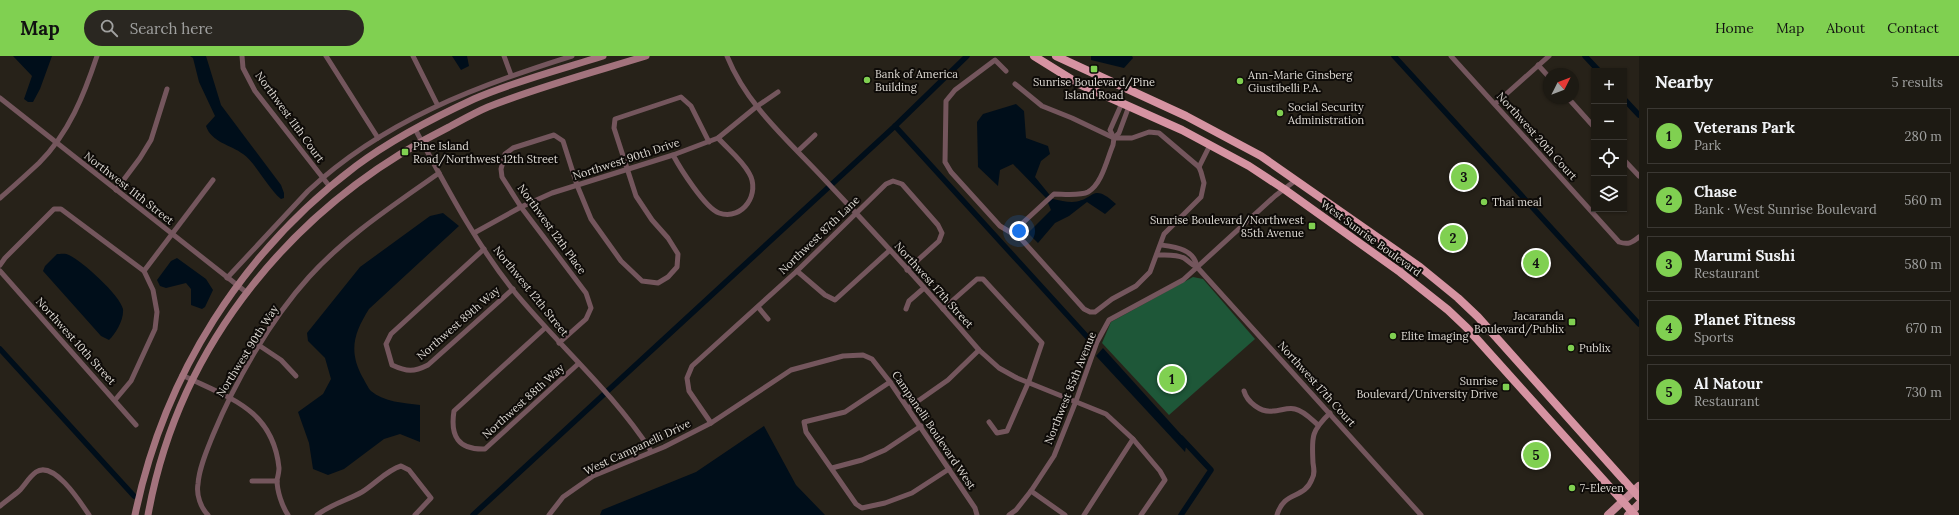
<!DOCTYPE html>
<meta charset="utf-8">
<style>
body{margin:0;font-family:Lora,serif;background:#2a2721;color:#f1f3f6}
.controls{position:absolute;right:12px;top:12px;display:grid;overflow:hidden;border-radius:0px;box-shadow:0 1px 3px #0004}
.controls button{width:36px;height:36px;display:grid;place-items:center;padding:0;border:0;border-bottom:1px solid #3b3833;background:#1d1a13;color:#f1f3f6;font:20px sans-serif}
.compass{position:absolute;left:1543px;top:12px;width:36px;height:36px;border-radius:50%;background:#1d1a13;box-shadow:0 1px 3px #0004;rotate:48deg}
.you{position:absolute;left:1019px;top:175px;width:14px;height:14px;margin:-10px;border:3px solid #fff;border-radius:50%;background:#1a73e8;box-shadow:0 0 0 6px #1a73e833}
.badge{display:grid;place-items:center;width:26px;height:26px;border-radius:50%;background:#80d051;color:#111;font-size:13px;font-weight:700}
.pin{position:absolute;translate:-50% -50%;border:2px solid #fff;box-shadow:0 1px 4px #0006}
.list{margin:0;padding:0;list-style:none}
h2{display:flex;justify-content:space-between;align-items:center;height:52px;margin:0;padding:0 16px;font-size:17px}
h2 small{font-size:13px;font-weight:400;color:#a0a1a0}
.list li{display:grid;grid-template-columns:26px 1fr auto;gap:12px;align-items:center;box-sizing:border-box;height:56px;margin:0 8px 8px;padding:0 8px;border:1px solid #3b3833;border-radius:0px}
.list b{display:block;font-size:15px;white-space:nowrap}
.list p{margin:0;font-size:13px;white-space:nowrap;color:#a0a1a0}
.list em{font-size:13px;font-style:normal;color:#a0a1a0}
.icon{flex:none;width:22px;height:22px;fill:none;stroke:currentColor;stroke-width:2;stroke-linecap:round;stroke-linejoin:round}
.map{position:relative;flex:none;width:1639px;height:459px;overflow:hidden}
header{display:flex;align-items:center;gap:24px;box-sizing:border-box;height:56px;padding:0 20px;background:#80d051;color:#111}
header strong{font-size:19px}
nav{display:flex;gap:22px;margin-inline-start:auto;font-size:14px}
.search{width:280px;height:36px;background:#2a2721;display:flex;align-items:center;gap:10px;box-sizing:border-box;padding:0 14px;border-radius:22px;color:#a0a1a0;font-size:15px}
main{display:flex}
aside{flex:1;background:#1d1a13}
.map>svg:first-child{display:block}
</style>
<header>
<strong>Map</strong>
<div class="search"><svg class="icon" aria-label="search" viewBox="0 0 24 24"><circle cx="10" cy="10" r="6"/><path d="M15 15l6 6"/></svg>Search here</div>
<nav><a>Home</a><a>Map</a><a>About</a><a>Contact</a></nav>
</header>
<main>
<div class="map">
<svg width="1639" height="459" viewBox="0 0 1639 459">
<rect width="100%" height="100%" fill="#272219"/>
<path fill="#1e5738" d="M 1193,221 L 1203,223 L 1255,283 L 1169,359 L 1102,287 L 1111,266 Z"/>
<g fill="#000e1a">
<path d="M 13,0 L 52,0 L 40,33 L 33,46 L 28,46 L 24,43 L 32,20 Z"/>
<path d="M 190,0 L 206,0 L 221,49 L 281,129 L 284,137 L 284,142 L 281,143 C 267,131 255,106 243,98 C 231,89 211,86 206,70 L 215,60 L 199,26 L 193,2 Z"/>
<path d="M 452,0 L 467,0 L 469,10 L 461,14 Z"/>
<path d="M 1091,0 L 1132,0 L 1133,2 L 1124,12 L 1091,4 Z"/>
<path d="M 1016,48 L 1024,55 L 1026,82 L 1048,90 L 1050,98 L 1041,105 L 1035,121 L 1053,143 C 1059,144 1066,146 1072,146 C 1095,145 1091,125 1116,148 L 1105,158 L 1087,146 L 1069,160 L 1055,167 L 1038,187 L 1028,177 L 1051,154 L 1046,142 L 1013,108 L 1000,114 L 998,130 L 978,111 L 977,66 L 983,58 Z"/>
<path d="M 443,157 L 459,170 L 369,253 C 354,277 348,295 363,322 C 365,325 368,332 371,335 C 384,346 404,347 420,349 L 420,386 L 400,378 L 384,383 L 344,413 L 328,419 L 313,413 L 309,387 L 298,356 L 323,338 L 331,323 L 325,302 L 308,285 L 307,277 L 360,211 L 430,160 Z"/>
<path d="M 57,198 C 60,198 66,197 69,199 C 82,205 120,239 123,253 C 124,264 116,277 109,284 L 101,280 L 43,215 L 45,210 Z"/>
<path d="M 177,202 L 206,223 L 213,234 L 205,251 L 202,253 L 191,249 L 191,233 L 186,227 L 166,232 L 160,230 L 157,224 L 171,205 Z"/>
<path d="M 1103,292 L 1187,385 L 1185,396 L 1096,300 Z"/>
<path d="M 764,370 L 796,429 L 825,459 L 600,459 L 602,454 L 696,416 Z"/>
</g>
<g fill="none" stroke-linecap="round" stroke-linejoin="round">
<g stroke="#000e1a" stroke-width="5.5">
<path d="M 1394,0 L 1639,268"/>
<path d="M 1585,0 L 1599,15"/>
<path d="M 1624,43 L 1639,59"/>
<path d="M 895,70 L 1090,284"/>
<path d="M 0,293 L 134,440"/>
<path d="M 1181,382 L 1211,414 L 1181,459"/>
<path d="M 473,459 L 895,70 L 967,0"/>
</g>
<g stroke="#74565d" stroke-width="5">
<path d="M 242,0 L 243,12 L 255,35 L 330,131"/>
<path d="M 326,0 L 378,82"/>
<path d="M 413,0 L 437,48"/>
<path d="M 504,0 L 511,19"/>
<path d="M 727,0 C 747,50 789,85 824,123 C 877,179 929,236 979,294 L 999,312 L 1017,322 L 1106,358 L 1133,383 L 1160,415 L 1165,424 L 1141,459"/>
<path d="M 1451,0 L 1619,186 C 1628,189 1632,187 1639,181"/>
<path d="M 1538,9 L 1549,21"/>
<path d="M 1006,15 L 995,4 L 955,34 L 946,45 L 945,106 L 951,116 L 1000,170 L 1010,176 L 1014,175 L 1054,138 C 1063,138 1080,140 1088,136 C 1102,128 1107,103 1113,89 L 1114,82 L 1110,74 L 1122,47"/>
<path d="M 0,42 L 246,236"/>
<path d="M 1568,42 L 1594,71"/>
<path d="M 1495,48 L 1549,0"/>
<path d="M 415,73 C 445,128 474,185 513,234 C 558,289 613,336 651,395"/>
<path d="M 1114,82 L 1119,77 L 1129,50"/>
<path d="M 798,95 L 815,79"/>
<path d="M 673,99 C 680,112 705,152 719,157 C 743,165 761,137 749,117 C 742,104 728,93 718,82"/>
<path d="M 1624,104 L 1639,120"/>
<path d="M 1199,111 L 1210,89"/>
<path d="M 116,134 L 140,102 L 151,84 L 167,33"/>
<path d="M 0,142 C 13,131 26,119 39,107 C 69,77 84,39 97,0"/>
<path d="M 1014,175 L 1084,253 L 1090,256 L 1095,256 L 1112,243 L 1136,230 L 1150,216 L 1164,178 L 1201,141 L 1204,127 L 1201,116 L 1199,111 L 1159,77 L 1149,76 L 1132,82 L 1114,82 L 1072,62 L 1042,50 L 1015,28"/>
<path d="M 474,177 L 521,151 L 552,137 L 673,99 L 718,82 L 756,51 L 778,36"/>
<path d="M 1161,189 C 1176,191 1194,193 1197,211 L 1421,459"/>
<path d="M 484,193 L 391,278 L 386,288 L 392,309 C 407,316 414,316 428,309 L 513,233"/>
<path d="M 1158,199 C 1166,199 1176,198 1184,202 C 1189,205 1191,209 1197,211"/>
<path d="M 0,209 L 5,202 L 54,153 L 61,153 L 144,215 L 153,234 L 157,256 L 155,273 L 131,325 L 115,344"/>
<path d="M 0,215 L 136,369"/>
<path d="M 144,215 L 213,124"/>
<path d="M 797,215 L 825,239 L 835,244 L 890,194"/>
<path d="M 1400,216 L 1409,203"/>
<path d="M 227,222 L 308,135 C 383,65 476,30 572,0"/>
<path d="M 758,251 L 768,263"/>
<path d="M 906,253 L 909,245 L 924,232"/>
<path d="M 943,253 L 977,223 L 983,223 L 1042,287 L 1029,325 L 1007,375 L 997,377 L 989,366"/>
<path d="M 545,272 L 454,355 C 450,380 458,394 485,393 L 578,308"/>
<path d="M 559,287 L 586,263 L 591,252 L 586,237 L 521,151 L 502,121 L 501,113 L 505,98 L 513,92 L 554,79 L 563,85 L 577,129 L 591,163 L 621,205 L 642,225 L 658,227 L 668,221 L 677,211 L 678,198 L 668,182 L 652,164 L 636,140 L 614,72 L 615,63 L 681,41 L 691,50 L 709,86"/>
<path d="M 260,290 L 281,304 L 296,320"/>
<path d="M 182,319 C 229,342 273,353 279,412 C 279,416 278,420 277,424 C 277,435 282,450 288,459"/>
<path d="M 890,326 L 845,356 L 804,366 L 806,376 L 856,448 L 862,452 L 885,447 L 912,437 L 949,413"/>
<path d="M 1244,335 C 1247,346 1261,357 1273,355 C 1280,355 1288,351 1295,353 C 1304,355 1311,363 1318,369"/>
<path d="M 908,352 L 948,324 L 979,294"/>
<path d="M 711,367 L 689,335 L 687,322 L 692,310 L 797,215 L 886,128 L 893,125 L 902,128 L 938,169 L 942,177 L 939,185 L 907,214"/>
<path d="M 832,412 L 862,404 L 885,394 L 921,370"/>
<path d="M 252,425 L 277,425"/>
<path d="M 1031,435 L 1065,459"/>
<path d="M 0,450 C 6,445 13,440 19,435 C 25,429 29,421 36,416 C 54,404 81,447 89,459"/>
<path d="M 208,459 C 201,452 196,439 198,428 C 199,412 207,394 213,379 C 235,326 270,264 309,221 C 346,180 394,149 439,117"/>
<path d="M 317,459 C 333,447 346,445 362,436 C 375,428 387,414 401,410 L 409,414 L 431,442 L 415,459"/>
<path d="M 549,459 L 563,441 L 593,420 L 664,391 L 711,367 L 791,314 L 843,300 L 863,299 L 872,303 L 890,326 L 975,452 L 977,459"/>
<path d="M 1009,459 L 1016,454 L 1031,435 L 1054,400 L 1076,345 L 1097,286 L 1109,264 L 1183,224 L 1275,140 L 1296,124"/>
<path d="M 1084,459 L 1133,383"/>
<path d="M 1277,459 C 1284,434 1304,444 1312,423 C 1315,418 1314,413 1313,407 C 1312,382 1310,376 1330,357"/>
</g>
<g stroke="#a3737d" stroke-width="7">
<path d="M 135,459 C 164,319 242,196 356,110 C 391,84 433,62 474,43 C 512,26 562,13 603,0"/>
<path d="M 148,459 C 179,287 295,148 449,71 C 462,64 474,57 488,51 C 538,31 594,16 646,0"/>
</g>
<g stroke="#c68997" stroke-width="8">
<path d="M 1608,459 L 1639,430"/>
<path d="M 1628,459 L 1639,448"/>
</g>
<g stroke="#d693a2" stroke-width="8">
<path d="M 1034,0 L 1079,28 L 1182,74 L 1249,110 L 1284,133 L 1400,216 L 1448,254 L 1467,272 L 1635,459"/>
<path d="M 1056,0 L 1186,60 L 1261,100 L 1420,211 L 1458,242 L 1478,261 L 1639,441"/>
</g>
</g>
<g fill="#80d051" stroke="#0e0b08" stroke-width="1.5">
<rect x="1090" y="9" width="8" height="8" rx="2"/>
<circle cx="867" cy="24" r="4"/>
<circle cx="1240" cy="25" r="4"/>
<circle cx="1280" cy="57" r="4"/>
<rect x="401" y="92" width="8" height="8" rx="2"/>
<circle cx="1484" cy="146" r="4"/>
<rect x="1308" y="166" width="8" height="8" rx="2"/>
<rect x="1568" y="262" width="8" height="8" rx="2"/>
<circle cx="1393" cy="280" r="4"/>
<circle cx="1571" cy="292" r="4"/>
<rect x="1502" y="327" width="8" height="8" rx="2"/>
<circle cx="1572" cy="432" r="4"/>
</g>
<g text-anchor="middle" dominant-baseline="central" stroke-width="4" stroke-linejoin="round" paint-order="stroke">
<g font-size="11" fill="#dedad4" stroke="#0e0b08" text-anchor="start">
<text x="875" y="18">Bank of America<tspan x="875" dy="13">Building</tspan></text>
<text x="1248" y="19">Ann-Marie Ginsberg<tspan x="1248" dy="13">Giustibelli P.A.</tspan></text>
<text x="1094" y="26" text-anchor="middle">Sunrise Boulevard/Pine<tspan x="1094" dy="13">Island Road</tspan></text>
<text x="1288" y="51">Social Security<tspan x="1288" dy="13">Administration</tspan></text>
<text x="413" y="90">Pine Island<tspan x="413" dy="13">Road/Northwest 12th Street</tspan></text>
<text x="1492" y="146">Thai meal</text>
<text x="1304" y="164" text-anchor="end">Sunrise Boulevard/Northwest<tspan x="1304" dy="13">85th Avenue</tspan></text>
<text x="1564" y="260" text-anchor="end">Jacaranda<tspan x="1564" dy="13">Boulevard/Publix</tspan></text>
<text x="1401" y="280">Elite Imaging</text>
<text x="1579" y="292">Publix</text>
<text x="1498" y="325" text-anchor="end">Sunrise<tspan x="1498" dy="13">Boulevard/University Drive</tspan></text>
<text x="1580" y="432">7-Eleven</text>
</g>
<g font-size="11" fill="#dedad4" stroke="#0e0b08">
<text transform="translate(290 61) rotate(54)">Northwest 11th Court</text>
<text transform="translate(1537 80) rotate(48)">Northwest 20th Court</text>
<text transform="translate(626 103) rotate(-18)">Northwest 90th Drive</text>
<text transform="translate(129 132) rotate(38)">Northwest 11th Street</text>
<text transform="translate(552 173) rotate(54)">Northwest 12th Place</text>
<text transform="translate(819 179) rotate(-44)">Northwest 87th Lane</text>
<text transform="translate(1371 182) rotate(36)">West Sunrise Boulevard</text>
<text transform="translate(934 229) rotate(48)">Northwest 17th Street</text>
<text transform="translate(531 235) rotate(51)">Northwest 12th Street</text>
<text transform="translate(458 267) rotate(-41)">Northwest 89th Way</text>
<text transform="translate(76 285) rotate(48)">Northwest 10th Street</text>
<text transform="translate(247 295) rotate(-58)">Northwest 90th Way</text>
<text transform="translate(1317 328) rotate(48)">Northwest 17th Court</text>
<text transform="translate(1070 332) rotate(-68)">Northwest 85th Avenue</text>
<text transform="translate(523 345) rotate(-42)">Northwest 88th Way</text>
<text transform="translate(934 374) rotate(56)">Campanelli Boulevard West</text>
<text transform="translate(637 391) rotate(-25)">West Campanelli Drive</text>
</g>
</g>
</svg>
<div class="controls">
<button>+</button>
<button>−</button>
<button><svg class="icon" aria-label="locate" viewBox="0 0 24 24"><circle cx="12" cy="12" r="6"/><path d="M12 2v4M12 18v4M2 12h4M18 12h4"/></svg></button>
<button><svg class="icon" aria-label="layers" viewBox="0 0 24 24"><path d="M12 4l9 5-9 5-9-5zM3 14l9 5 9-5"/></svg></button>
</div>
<svg class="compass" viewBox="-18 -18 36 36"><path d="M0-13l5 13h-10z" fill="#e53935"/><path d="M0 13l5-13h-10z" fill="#a0a1a0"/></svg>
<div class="you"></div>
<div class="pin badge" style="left:1172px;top:323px">1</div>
<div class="pin badge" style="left:1453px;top:182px">2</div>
<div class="pin badge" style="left:1464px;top:121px">3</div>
<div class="pin badge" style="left:1536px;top:207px">4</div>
<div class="pin badge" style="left:1536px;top:399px">5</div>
</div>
<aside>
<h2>Nearby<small>5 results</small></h2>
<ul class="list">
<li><span class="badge">1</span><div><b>Veterans Park</b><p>Park</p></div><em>280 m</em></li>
<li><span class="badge">2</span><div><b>Chase</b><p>Bank · West Sunrise Boulevard</p></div><em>560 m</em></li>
<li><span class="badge">3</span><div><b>Marumi Sushi</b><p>Restaurant</p></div><em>580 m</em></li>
<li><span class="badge">4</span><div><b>Planet Fitness</b><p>Sports</p></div><em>670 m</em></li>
<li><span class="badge">5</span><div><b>Al Natour</b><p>Restaurant</p></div><em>730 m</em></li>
</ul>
</aside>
</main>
